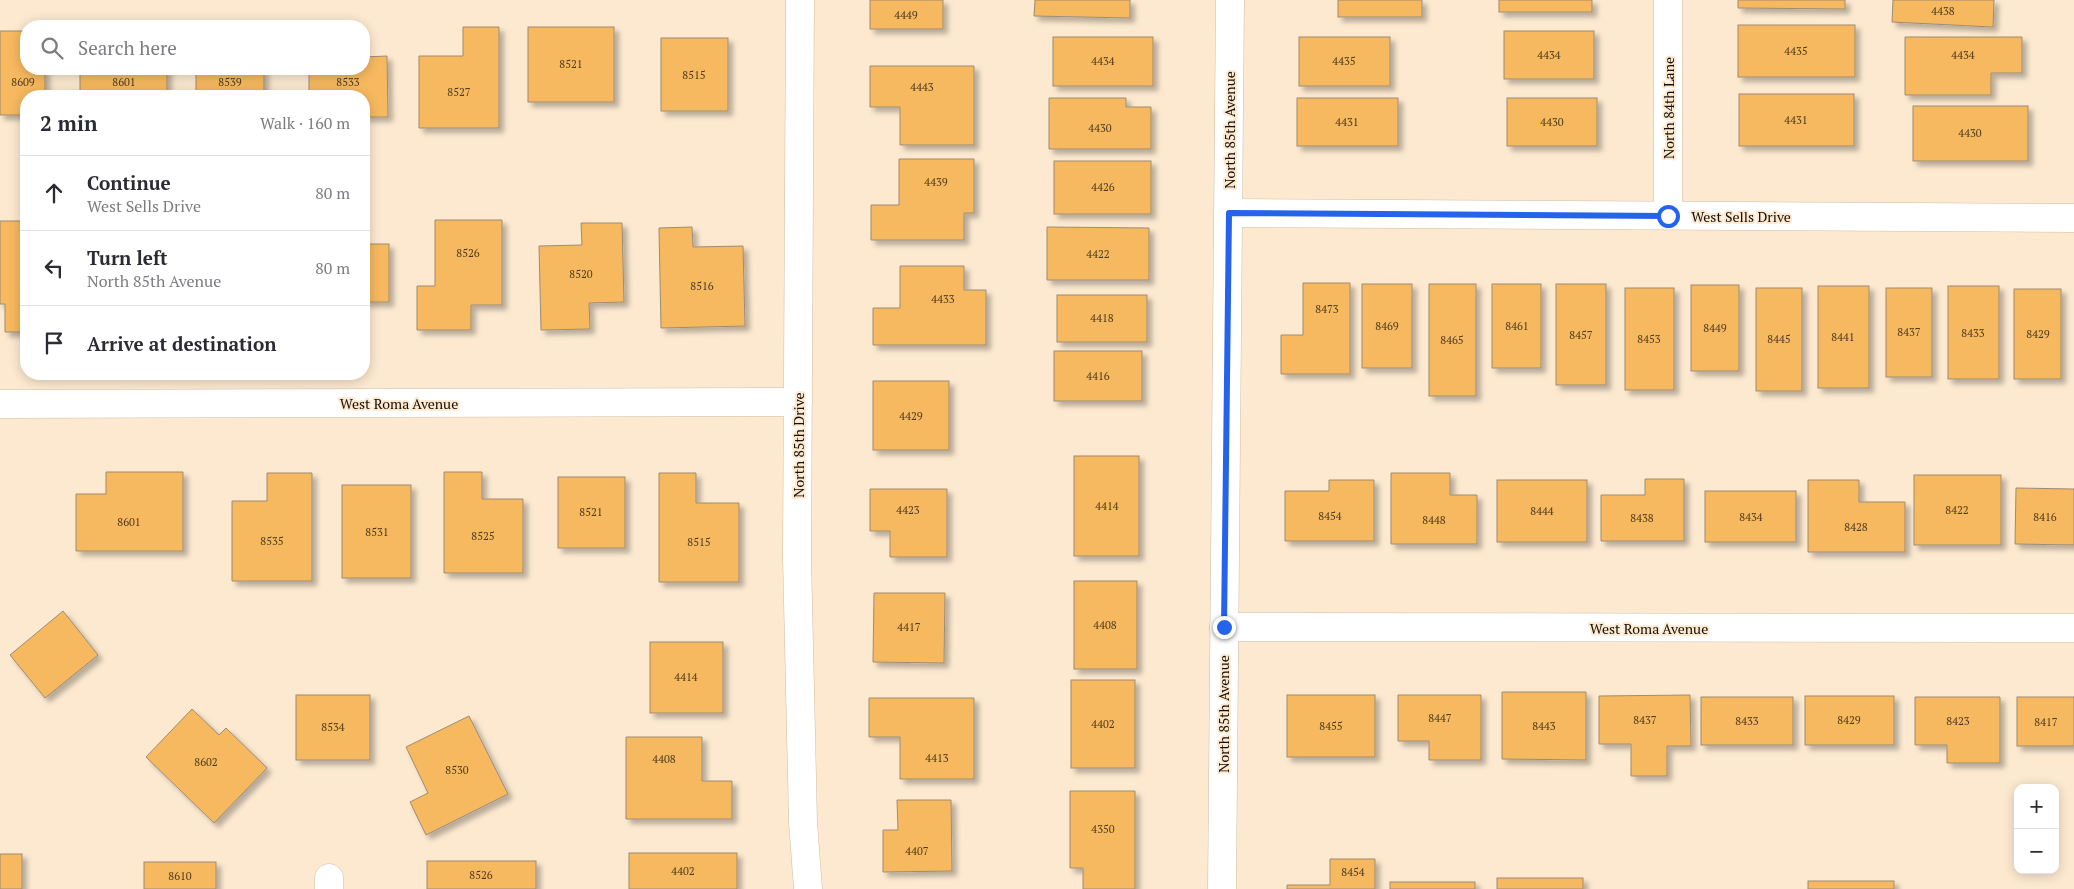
<!DOCTYPE html>
<meta charset="utf-8">
<style>
body{margin:0;font-family:"PT Serif",serif;background:#f2f2f3;color:#2b2b33}
.controls{position:absolute;right:15px;bottom:15px;display:grid;overflow:hidden;border-radius:10px;box-shadow:0 2px 12px #0003}
.controls button{width:45px;height:45px;display:grid;place-items:center;padding:0;border:0;border-bottom:1px solid #e1e1e2;background:#fff;color:#2b2b33;font:25px sans-serif}
.stop{position:absolute;width:15px;height:15px;margin:-11px;border:4px solid #2563eb;border-radius:50%;background:#fff}
.stop.end{background:#2563eb;border-color:#fff;box-shadow:0 1px 5px #0008}
.list{margin:0;padding:0;list-style:none}
h2{display:flex;justify-content:space-between;align-items:center;height:65px;margin:0;padding:0 20px;font-size:21px}
h2 small{font-size:16px;font-weight:400;color:#7c7c81}
.list li{display:grid;grid-template-columns:32px 1fr auto;gap:15px;align-items:center;box-sizing:border-box;height:75px;padding:0 20px;border-top:1px solid #e1e1e2}
.list b{display:block;font-size:19px;white-space:nowrap}
.list p{margin:0;font-size:16px;white-space:nowrap;color:#7c7c81}
.list em{font-size:16px;font-style:normal;color:#7c7c81}
.icon{flex:none;width:28px;height:28px;fill:none;stroke:currentColor;stroke-width:2;stroke-linecap:round;stroke-linejoin:round}
.map{position:relative;flex:none;width:2074px;height:889px;overflow:hidden}
.search{position:absolute;background:#fff;box-shadow:0 2px 12px #0003;left:20px;top:20px;width:350px;height:55px;display:flex;align-items:center;gap:12px;box-sizing:border-box;padding:0 18px;border-radius:20px;color:#7c7c81;font-size:19px}
.panel{position:absolute;background:#fff;box-shadow:0 2px 12px #0003;left:20px;top:90px;width:350px;height:290px;border-radius:20px}
.map>svg:first-child{display:block}
</style>
<div class="map">
<svg width="2074" height="889" viewBox="0 0 2074 889">
<defs>
<filter id="shadow"><feDropShadow dx="4.5" dy="4.5" stdDeviation="2.5" flood-color="#0004"/></filter>
</defs>
<rect width="100%" height="100%" fill="#fce9d0"/>
<g fill="#f6b95e" stroke="#9d8c75" filter="url(#shadow)">
<rect x="870" y="0" width="73" height="29"/>
<path d="M 1035,0 L 1130,0 L 1130,18 L 1034,16 Z"/>
<rect x="1338" y="0" width="84" height="17"/>
<rect x="1499" y="0" width="93" height="12"/>
<path d="M 1738,0 L 1845,0 L 1845,9 L 1738,8 Z"/>
<path d="M 1893,0 L 1994,0 L 1993,27 L 1892,22 Z"/>
<rect x="1738" y="25" width="117" height="52"/>
<path d="M 463,27 L 499,27 L 499,128 L 419,128 L 419,56 L 463,56 Z"/>
<rect x="528" y="27" width="86" height="75"/>
<path d="M 0,31 L 26,31 L 26,69 L 45,69 L 45,96 L 26,96 L 26,115 L 0,115 Z"/>
<rect x="1504" y="31" width="90" height="48"/>
<rect x="1053" y="37" width="100" height="49"/>
<rect x="1299" y="37" width="91" height="49"/>
<path d="M 1905,37 L 2022,37 L 2022,73 L 1991,73 L 1991,95 L 1905,95 Z"/>
<rect x="661" y="38" width="67" height="73"/>
<path d="M 387,56 L 388,117 L 364,117 L 364,96 L 309,96 L 309,69 L 364,69 L 364,57 Z"/>
<path d="M 870,66 L 974,66 L 974,145 L 900,145 L 900,107 L 870,107 Z"/>
<rect x="80" y="69" width="87" height="27"/>
<rect x="196" y="69" width="68" height="27"/>
<rect x="1739" y="94" width="115" height="52"/>
<path d="M 1049,98 L 1126,98 L 1126,107 L 1151,107 L 1151,149 L 1049,149 Z"/>
<rect x="1297" y="98" width="101" height="48"/>
<rect x="1507" y="98" width="90" height="48"/>
<rect x="1913" y="106" width="115" height="55"/>
<path d="M 899,159 L 974,159 L 974,213 L 964,213 L 964,240 L 871,240 L 871,205 L 899,205 Z"/>
<rect x="1054" y="161" width="97" height="53"/>
<path d="M 435,220 L 502,220 L 502,305 L 471,305 L 471,330 L 417,330 L 417,286 L 435,286 Z"/>
<path d="M 0,221 L 26,221 L 26,332 L 5,332 L 5,304 L 0,304 Z"/>
<path d="M 581,223 L 622,223 L 624,302 L 589,303 L 590,329 L 541,330 L 539,246 L 582,245 Z"/>
<path d="M 692,227 L 693,247 L 743,246 L 745,326 L 661,328 L 659,228 Z"/>
<path d="M 1047,227 L 1149,228 L 1149,280 L 1047,280 Z"/>
<rect x="364" y="244" width="25" height="58"/>
<path d="M 900,266 L 964,266 L 964,290 L 986,290 L 986,345 L 873,345 L 873,308 L 900,308 Z"/>
<path d="M 1303,283 L 1350,283 L 1350,374 L 1281,374 L 1281,335 L 1303,335 Z"/>
<rect x="1362" y="284" width="50" height="84"/>
<rect x="1429" y="284" width="47" height="112"/>
<rect x="1492" y="284" width="49" height="84"/>
<rect x="1556" y="284" width="50" height="101"/>
<rect x="1691" y="285" width="48" height="86"/>
<rect x="1818" y="286" width="51" height="102"/>
<rect x="1948" y="286" width="51" height="93"/>
<rect x="1625" y="288" width="49" height="102"/>
<rect x="1756" y="288" width="46" height="103"/>
<rect x="1886" y="288" width="46" height="89"/>
<rect x="2014" y="289" width="47" height="90"/>
<rect x="1057" y="295" width="90" height="47"/>
<rect x="1054" y="351" width="88" height="50"/>
<rect x="873" y="381" width="76" height="69"/>
<rect x="1074" y="456" width="65" height="100"/>
<path d="M 106,472 L 183,472 L 183,551 L 76,551 L 76,494 L 106,494 Z"/>
<path d="M 444,472 L 482,472 L 482,499 L 523,499 L 523,573 L 444,573 Z"/>
<path d="M 267,473 L 312,473 L 312,581 L 232,581 L 232,501 L 267,501 Z"/>
<path d="M 659,473 L 696,473 L 696,503 L 739,503 L 739,582 L 659,582 Z"/>
<path d="M 1391,473 L 1450,473 L 1450,495 L 1477,495 L 1477,544 L 1391,544 Z"/>
<rect x="1914" y="475" width="87" height="70"/>
<rect x="558" y="477" width="67" height="71"/>
<path d="M 1645,479 L 1684,479 L 1684,541 L 1601,541 L 1601,495 L 1645,495 Z"/>
<path d="M 1329,480 L 1374,480 L 1374,541 L 1285,541 L 1285,491 L 1329,491 Z"/>
<rect x="1497" y="480" width="90" height="62"/>
<path d="M 1808,480 L 1859,480 L 1859,502 L 1905,502 L 1905,552 L 1808,552 Z"/>
<rect x="342" y="485" width="69" height="93"/>
<path d="M 2016,488 L 2074,489 L 2074,545 L 2015,544 Z"/>
<path d="M 870,489 L 947,489 L 947,557 L 890,557 L 890,531 L 870,531 Z"/>
<rect x="1705" y="491" width="91" height="51"/>
<rect x="1074" y="581" width="63" height="88"/>
<path d="M 874,593 L 945,593 L 944,663 L 873,662 Z"/>
<path d="M 63,611 L 98,655 L 45,698 L 10,655 Z"/>
<rect x="650" y="642" width="73" height="71"/>
<rect x="1071" y="680" width="64" height="88"/>
<path d="M 1502,692 L 1586,692 L 1586,760 L 1502,759 Z"/>
<rect x="296" y="695" width="74" height="65"/>
<rect x="1287" y="695" width="88" height="62"/>
<path d="M 1398,695 L 1481,695 L 1481,760 L 1429,760 L 1429,741 L 1398,741 Z"/>
<path d="M 1690,695 L 1691,746 L 1667,746 L 1667,776 L 1631,776 L 1631,744 L 1599,744 L 1599,696 Z"/>
<rect x="1805" y="696" width="89" height="49"/>
<rect x="1701" y="697" width="92" height="48"/>
<path d="M 1915,697 L 2000,697 L 2000,763 L 1947,763 L 1947,745 L 1915,745 Z"/>
<rect x="2017" y="697" width="57" height="49"/>
<path d="M 869,698 L 974,698 L 974,779 L 900,779 L 900,737 L 869,737 Z"/>
<path d="M 192,709 L 219,735 L 226,728 L 267,768 L 214,823 L 146,757 Z"/>
<path d="M 469,716 L 508,794 L 426,835 L 410,802 L 428,793 L 406,747 Z"/>
<path d="M 626,737 L 702,737 L 702,781 L 732,781 L 732,819 L 626,819 Z"/>
<path d="M 1070,791 L 1135,791 L 1135,889 L 1083,889 L 1083,868 L 1070,868 Z"/>
<path d="M 897,800 L 951,800 L 952,871 L 883,872 L 883,830 L 898,830 Z"/>
<rect x="629" y="853" width="108" height="36"/>
<rect x="0" y="854" width="22" height="35"/>
<path d="M 1330,859 L 1375,859 L 1375,889 L 1287,889 L 1287,885 L 1330,885 Z"/>
<rect x="427" y="861" width="109" height="28"/>
<rect x="144" y="862" width="72" height="27"/>
<rect x="1497" y="878" width="86" height="11"/>
<rect x="1808" y="881" width="86" height="8"/>
<rect x="1390" y="882" width="85" height="7"/>
</g>
<g fill="none" stroke-linecap="round" stroke-linejoin="round">
<defs>
<g id="minor">
<path d="M 800,0 L 797,557 L 803,822 L 808,889"/>
<path d="M 1668,0 L 1668,215"/>
<path d="M 1229,213 L 2074,218"/>
<path d="M 0,404 L 798,402"/>
<path d="M 1224,627 L 2074,628"/>
<path d="M 329,878 L 329,889"/>
<path d="M 1222,889 L 1230,0"/>
</g>
</defs>
<use href="#minor" stroke="#cfbda5" stroke-width="29"/>
<use href="#minor" stroke="#fff" stroke-width="28"/>
</g>
<g fill="none" stroke-linecap="round" stroke-linejoin="round">
<path stroke="#2563eb" stroke-width="6" d="M 1224,627 L 1229,213 L 1668,216"/>
</g>
<g text-anchor="middle" dominant-baseline="central" stroke-width="4" stroke-linejoin="round" paint-order="stroke">
<g font-size="11" fill="#4c391c">
<text x="1943" y="11">4438</text>
<text x="906" y="15">4449</text>
<text x="1796" y="51">4435</text>
<text x="1549" y="55">4434</text>
<text x="1963" y="55">4434</text>
<text x="1103" y="61">4434</text>
<text x="1344" y="61">4435</text>
<text x="571" y="64">8521</text>
<text x="694" y="75">8515</text>
<text x="23" y="82">8609</text>
<text x="124" y="82">8601</text>
<text x="230" y="82">8539</text>
<text x="348" y="82">8533</text>
<text x="922" y="87">4443</text>
<text x="459" y="92">8527</text>
<text x="1796" y="120">4431</text>
<text x="1347" y="122">4431</text>
<text x="1552" y="122">4430</text>
<text x="1100" y="128">4430</text>
<text x="1970" y="133">4430</text>
<text x="936" y="182">4439</text>
<text x="1103" y="187">4426</text>
<text x="468" y="253">8526</text>
<text x="1098" y="254">4422</text>
<text x="581" y="274">8520</text>
<text x="702" y="286">8516</text>
<text x="943" y="299">4433</text>
<text x="1327" y="309">8473</text>
<text x="1102" y="318">4418</text>
<text x="1387" y="326">8469</text>
<text x="1517" y="326">8461</text>
<text x="1715" y="328">8449</text>
<text x="1909" y="332">8437</text>
<text x="1973" y="333">8433</text>
<text x="2038" y="334">8429</text>
<text x="1581" y="335">8457</text>
<text x="1843" y="337">8441</text>
<text x="1649" y="339">8453</text>
<text x="1779" y="339">8445</text>
<text x="1452" y="340">8465</text>
<text x="1098" y="376">4416</text>
<text x="911" y="416">4429</text>
<text x="1107" y="506">4414</text>
<text x="908" y="510">4423</text>
<text x="1957" y="510">8422</text>
<text x="1542" y="511">8444</text>
<text x="591" y="512">8521</text>
<text x="1330" y="516">8454</text>
<text x="1751" y="517">8434</text>
<text x="2045" y="517">8416</text>
<text x="1642" y="518">8438</text>
<text x="1434" y="520">8448</text>
<text x="129" y="522">8601</text>
<text x="1856" y="527">8428</text>
<text x="377" y="532">8531</text>
<text x="483" y="536">8525</text>
<text x="272" y="541">8535</text>
<text x="699" y="542">8515</text>
<text x="1105" y="625">4408</text>
<text x="909" y="627">4417</text>
<text x="686" y="677">4414</text>
<text x="1440" y="718">8447</text>
<text x="1645" y="720">8437</text>
<text x="1849" y="720">8429</text>
<text x="1747" y="721">8433</text>
<text x="1958" y="721">8423</text>
<text x="2046" y="722">8417</text>
<text x="1103" y="724">4402</text>
<text x="1331" y="726">8455</text>
<text x="1544" y="726">8443</text>
<text x="333" y="727">8534</text>
<text x="937" y="758">4413</text>
<text x="664" y="759">4408</text>
<text x="206" y="762">8602</text>
<text x="457" y="770">8530</text>
<text x="1103" y="829">4350</text>
<text x="917" y="851">4407</text>
<text x="683" y="871">4402</text>
<text x="1353" y="872">8454</text>
<text x="481" y="875">8526</text>
<text x="180" y="876">8610</text>
</g>
<g font-size="14" fill="#140e06" stroke="#fce9d0">
<text transform="translate(1668 108) rotate(-90)">North 84th Lane</text>
<text transform="translate(1229 130) rotate(-90)">North 85th Avenue</text>
<text x="1741" y="216">West Sells Drive</text>
<text x="399" y="403">West Roma Avenue</text>
<text transform="translate(798 445) rotate(-90)">North 85th Drive</text>
<text x="1649" y="628">West Roma Avenue</text>
<text transform="translate(1223 714) rotate(-90)">North 85th Avenue</text>
</g>
</g>
</svg>
<div class="controls">
<button>+</button>
<button>−</button>
</div>
<div class="stop" style="left:1668px;top:216px"></div>
<div class="stop end" style="left:1224px;top:627px"></div>
<div class="search"><svg class="icon" aria-label="search" viewBox="0 0 24 24"><circle cx="10" cy="10" r="6"/><path d="M15 15l6 6"/></svg>Search here</div>
<section class="panel">
<h2>2 min<small>Walk · 160 m</small></h2>
<ul class="list">
<li><svg class="icon" aria-label="ahead" viewBox="0 0 24 24"><path d="M12 20V5M6 11l6-6 6 6"/></svg><div><b>Continue</b><p>West Sells Drive</p></div><em>80 m</em></li>
<li><svg class="icon" aria-label="left" viewBox="0 0 24 24"><path d="M17 20v-9H6M10 6l-5 5 5 5"/></svg><div><b>Turn left</b><p>North 85th Avenue</p></div><em>80 m</em></li>
<li><svg class="icon" aria-label="arrive" viewBox="0 0 24 24"><path d="M6 21V4h12l-3 4 3 4H6"/></svg><div><b>Arrive at destination</b></div></li>
</ul>
</section>
</div>
